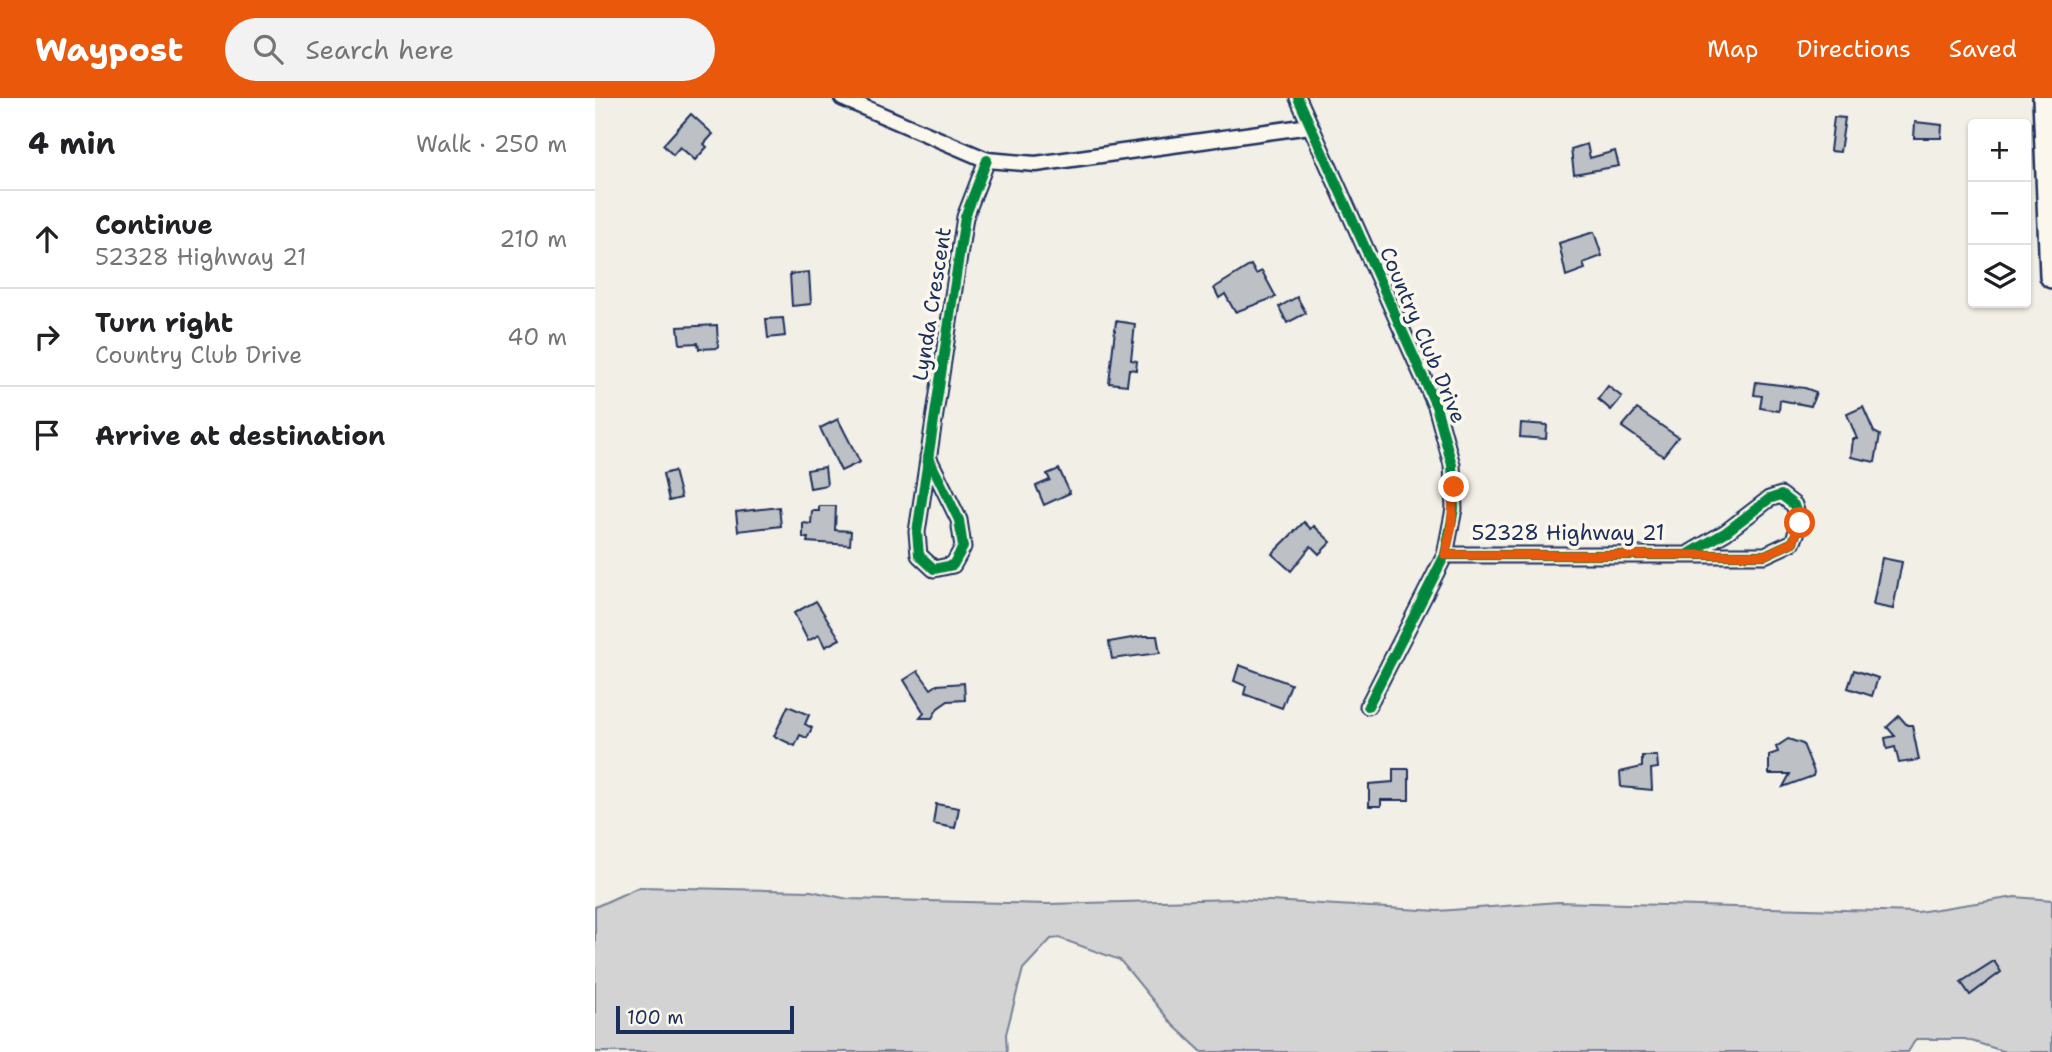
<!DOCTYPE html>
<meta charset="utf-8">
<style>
body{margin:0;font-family:"Shantell Sans",sans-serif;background:#f2f2f2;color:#202124}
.controls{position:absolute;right:21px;top:21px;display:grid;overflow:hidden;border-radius:7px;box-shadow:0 2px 5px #0004}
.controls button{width:63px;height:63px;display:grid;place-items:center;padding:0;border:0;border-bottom:2px solid #e0e0e0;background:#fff;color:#202124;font:35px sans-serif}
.scale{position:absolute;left:21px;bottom:18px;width:178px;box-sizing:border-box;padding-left:7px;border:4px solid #1b2f5e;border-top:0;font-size:19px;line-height:24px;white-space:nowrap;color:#1b2f5e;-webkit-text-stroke:5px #fbf7ec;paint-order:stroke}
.stop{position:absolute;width:21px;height:21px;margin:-16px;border:5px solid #ea580c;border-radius:50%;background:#fff}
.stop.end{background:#ea580c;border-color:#fff;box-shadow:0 2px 7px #0008}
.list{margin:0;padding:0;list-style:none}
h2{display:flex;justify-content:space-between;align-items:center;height:91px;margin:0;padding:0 28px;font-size:30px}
h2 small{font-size:23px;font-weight:400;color:#757577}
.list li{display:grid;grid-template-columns:46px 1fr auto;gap:21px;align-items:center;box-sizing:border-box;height:98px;padding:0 28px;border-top:2px solid #e0e0e0}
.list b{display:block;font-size:26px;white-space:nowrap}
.list p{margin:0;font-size:23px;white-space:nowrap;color:#757577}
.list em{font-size:23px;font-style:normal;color:#757577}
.icon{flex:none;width:38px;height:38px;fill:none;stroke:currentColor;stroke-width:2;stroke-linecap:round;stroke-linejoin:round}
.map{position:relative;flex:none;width:1457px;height:954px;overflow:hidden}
header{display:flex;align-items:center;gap:42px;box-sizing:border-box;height:98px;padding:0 35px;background:#ea580c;color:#fff}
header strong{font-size:33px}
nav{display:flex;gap:38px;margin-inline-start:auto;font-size:24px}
.search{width:490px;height:63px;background:#f2f2f2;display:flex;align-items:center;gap:18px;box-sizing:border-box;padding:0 24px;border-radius:38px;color:#757577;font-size:26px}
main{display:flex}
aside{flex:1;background:#fff}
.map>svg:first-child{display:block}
</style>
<header>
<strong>Waypost</strong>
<div class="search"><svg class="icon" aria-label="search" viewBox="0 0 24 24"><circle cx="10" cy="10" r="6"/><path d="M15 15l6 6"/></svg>Search here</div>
<nav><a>Map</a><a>Directions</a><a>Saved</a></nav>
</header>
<main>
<aside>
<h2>4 min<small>Walk · 250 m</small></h2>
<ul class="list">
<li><svg class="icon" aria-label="ahead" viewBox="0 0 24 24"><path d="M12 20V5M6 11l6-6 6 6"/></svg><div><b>Continue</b><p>52328 Highway 21</p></div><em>210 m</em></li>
<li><svg class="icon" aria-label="right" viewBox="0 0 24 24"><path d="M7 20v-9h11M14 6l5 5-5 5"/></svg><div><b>Turn right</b><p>Country Club Drive</p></div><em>40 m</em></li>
<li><svg class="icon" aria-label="arrive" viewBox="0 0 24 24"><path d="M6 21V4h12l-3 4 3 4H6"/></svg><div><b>Arrive at destination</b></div></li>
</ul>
</aside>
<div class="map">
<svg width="1457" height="954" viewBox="0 0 1457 954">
<rect width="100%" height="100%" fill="#f2efe6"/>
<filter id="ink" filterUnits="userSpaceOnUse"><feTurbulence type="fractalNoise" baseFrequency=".0143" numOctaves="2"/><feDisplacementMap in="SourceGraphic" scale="14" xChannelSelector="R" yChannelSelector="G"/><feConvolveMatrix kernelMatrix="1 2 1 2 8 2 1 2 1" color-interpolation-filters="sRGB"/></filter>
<g filter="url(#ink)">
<path fill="#d2d3d2" stroke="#768198" stroke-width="2" d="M 44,789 L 216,793 L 253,801 L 453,806 L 640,801 L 843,813 L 963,804 L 1323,814 L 1420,799 L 1457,802 L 1457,954 L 1411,954 L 1370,941 L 1321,941 L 1313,954 L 607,954 L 578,927 L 525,862 L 464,840 L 456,841 L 428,871 L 411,936 L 412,954 L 0,954 L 0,809 Z"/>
<g fill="#bdc0c4" stroke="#1b2f5e" stroke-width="2">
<path d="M 96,16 L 118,36 L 109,46 L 112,49 L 100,62 L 85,49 L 78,57 L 68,47 Z"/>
<path d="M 1239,19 L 1250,20 L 1245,54 L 1235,53 Z"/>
<path d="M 1320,24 L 1347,27 L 1346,40 L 1319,40 Z"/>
<path d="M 992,46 L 995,60 L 1020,53 L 1024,68 L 979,76 L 976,51 Z"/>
<path d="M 999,134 L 1007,158 L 988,165 L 990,171 L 971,178 L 964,145 Z"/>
<path d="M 656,167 L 661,176 L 667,173 L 681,199 L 640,214 L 630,196 L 624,200 L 619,190 Z"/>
<path d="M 214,174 L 216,206 L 197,208 L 195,176 Z"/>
<path d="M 702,199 L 711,215 L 692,225 L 684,209 Z"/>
<path d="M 188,220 L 190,238 L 173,240 L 171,221 Z"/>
<path d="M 521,223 L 540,226 L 536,262 L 542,263 L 541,272 L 534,271 L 532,287 L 514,285 Z"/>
<path d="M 122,227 L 123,250 L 104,251 L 103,245 L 85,246 L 83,229 Z"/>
<path d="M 1161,284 L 1210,290 L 1221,294 L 1216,308 L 1185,302 L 1184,313 L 1165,310 L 1167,298 L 1159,297 Z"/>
<path d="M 1013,288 L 1027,299 L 1016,312 L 1003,301 Z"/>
<path d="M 1268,309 L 1279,334 L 1285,337 L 1280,364 L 1256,359 L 1258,341 L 1262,341 L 1252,316 Z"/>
<path d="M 1042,311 L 1083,339 L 1068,358 L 1027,329 Z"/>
<path d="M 243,321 L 265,364 L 246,373 L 225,330 Z"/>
<path d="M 926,325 L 952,327 L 951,341 L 925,339 Z"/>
<path d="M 230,369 L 232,387 L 215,390 L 212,372 Z"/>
<path d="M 464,371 L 475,395 L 449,407 L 441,388 L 455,382 L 452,376 Z"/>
<path d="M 79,373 L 86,400 L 74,403 L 68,376 Z"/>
<path d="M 224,408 L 241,408 L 240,432 L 256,433 L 255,447 L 212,444 L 213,440 L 208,440 L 208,425 L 216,426 L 217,413 L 224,413 Z"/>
<path d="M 184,409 L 186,428 L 143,433 L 141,414 Z"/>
<path d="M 709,424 L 716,431 L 719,428 L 736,444 L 724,456 L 716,448 L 696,473 L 677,456 Z"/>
<path d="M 1287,460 L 1307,464 L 1298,511 L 1278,507 Z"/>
<path d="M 221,503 L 245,541 L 230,549 L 224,537 L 213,543 L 199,515 Z"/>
<path d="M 548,538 L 562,538 L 565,555 L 517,561 L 514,544 Z"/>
<path d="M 644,567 L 696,586 L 687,610 L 649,596 L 651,588 L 639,583 Z"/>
<path d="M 1259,572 L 1283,580 L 1277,598 L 1253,590 Z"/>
<path d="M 323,573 L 336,591 L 342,587 L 369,585 L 370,602 L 353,603 L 343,610 L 337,620 L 325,620 L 329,615 L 309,582 Z"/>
<path d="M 193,608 L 214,617 L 210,626 L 217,630 L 212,640 L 205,637 L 200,648 L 179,638 Z"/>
<path d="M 1304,618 L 1312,627 L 1317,627 L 1324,662 L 1304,665 L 1300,649 L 1292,651 L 1290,640 L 1300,638 L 1292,629 Z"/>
<path d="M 1193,641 L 1208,646 L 1219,674 L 1218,678 L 1188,689 L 1195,676 L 1174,676 L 1174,657 L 1183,654 L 1181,649 Z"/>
<path d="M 1047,658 L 1062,658 L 1063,670 L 1056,671 L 1057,692 L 1026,689 L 1025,674 L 1047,669 Z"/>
<path d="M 798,671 L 814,671 L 814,702 L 786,702 L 786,708 L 774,708 L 774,686 L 798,684 Z"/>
<path d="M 341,706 L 364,710 L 360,730 L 338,726 Z"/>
<path d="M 1399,863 L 1406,874 L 1375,897 L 1366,884 Z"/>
</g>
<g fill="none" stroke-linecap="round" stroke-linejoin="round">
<defs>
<g id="minor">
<path d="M 247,0 L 392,62 L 441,66 L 715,28"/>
<path d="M 703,0 L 841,308 L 857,367 L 859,411 L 850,457 L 773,608"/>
<path d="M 333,359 L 364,422 L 368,449 L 358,467 L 339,471 L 324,457 L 322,434 L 370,119 L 392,62"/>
<path d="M 850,457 L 1170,457 L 1198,444 L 1205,425 L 1199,407 L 1186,397 L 1174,401 L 1131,434 L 1095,455"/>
</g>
<path id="primary" d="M 1450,0 L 1457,178"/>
</defs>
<use href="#minor" stroke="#1b2f5e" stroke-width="19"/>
<use href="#primary" stroke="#1b2f5e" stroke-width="28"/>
<use href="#minor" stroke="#fbf7ec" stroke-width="14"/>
<use href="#primary" stroke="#fbf7ec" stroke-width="23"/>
<defs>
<g id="cycleway">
<path d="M 703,0 L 841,308 L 857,367 L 859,411 L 850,457 L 773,608"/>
<path d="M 333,359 L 364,422 L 368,449 L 358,467 L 339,471 L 324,457 L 322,434 L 370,119 L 392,62"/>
<path d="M 850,457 L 1170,457 L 1198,444 L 1205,425 L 1199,407 L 1186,397 L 1174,401 L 1131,434 L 1095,455"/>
</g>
</defs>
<use href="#cycleway" stroke="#fbf7ec" stroke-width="15"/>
<use href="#cycleway" stroke="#00873e" stroke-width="10"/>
</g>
</g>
<g fill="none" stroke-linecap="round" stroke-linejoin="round" filter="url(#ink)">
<path stroke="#ea580c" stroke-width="9" d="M 859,389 L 856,432 L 850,457 L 1170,457 L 1198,444 L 1205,425"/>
</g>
<g text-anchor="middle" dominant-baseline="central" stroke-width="7" stroke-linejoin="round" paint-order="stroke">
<g font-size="21" fill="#1b2f5e" stroke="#fbf7ec">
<text transform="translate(337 206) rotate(-81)">Lynda Crescent</text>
<text transform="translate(828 237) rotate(67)">Country Club Drive</text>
<text x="973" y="435">52328 Highway 21</text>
</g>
</g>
</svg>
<div class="controls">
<button>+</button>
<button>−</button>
<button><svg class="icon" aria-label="layers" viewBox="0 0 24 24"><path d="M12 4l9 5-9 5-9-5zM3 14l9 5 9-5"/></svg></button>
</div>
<div class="scale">100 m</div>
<div class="stop" style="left:1205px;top:425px"></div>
<div class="stop end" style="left:859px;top:389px"></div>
</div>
</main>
